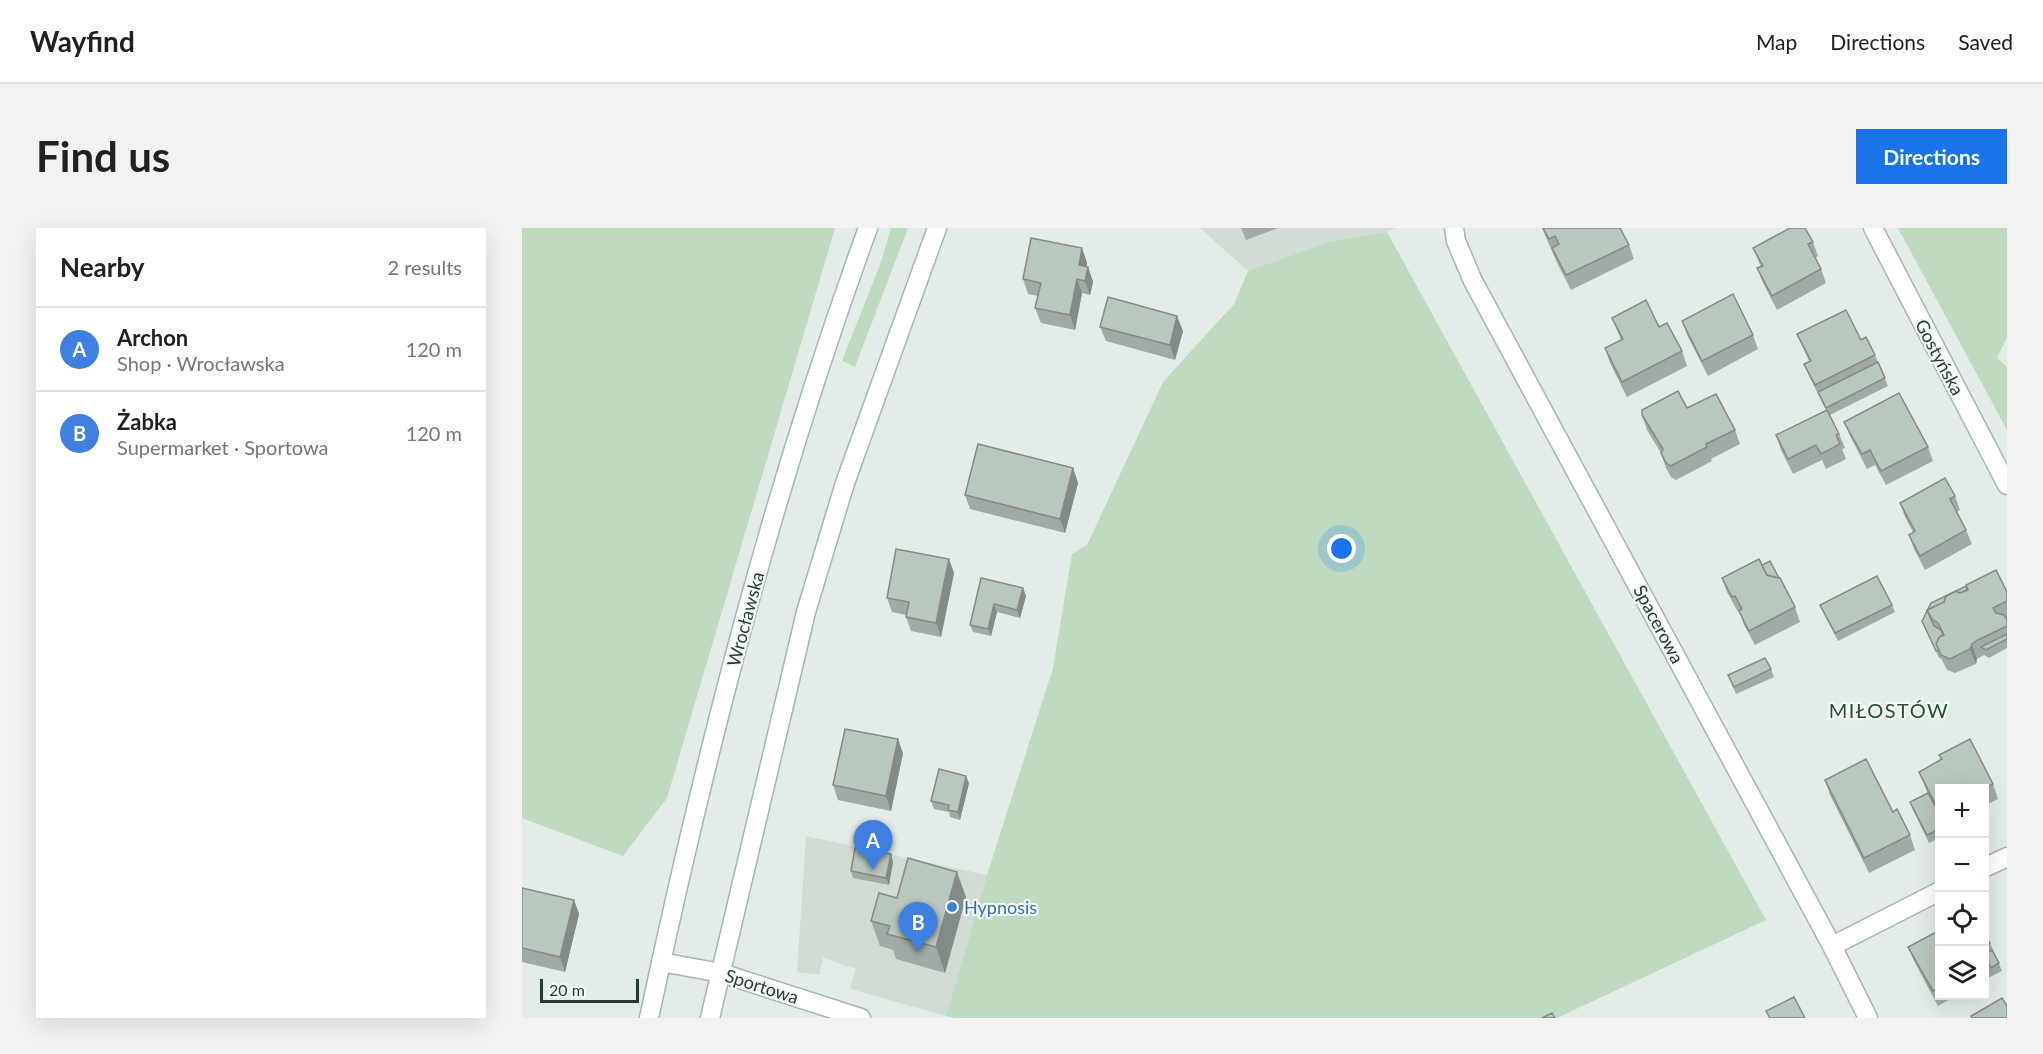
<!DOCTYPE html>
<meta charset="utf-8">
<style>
body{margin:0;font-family:Lato,sans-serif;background:#f2f2f2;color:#202124}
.controls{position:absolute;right:18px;bottom:18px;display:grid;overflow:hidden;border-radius:0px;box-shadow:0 6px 24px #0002}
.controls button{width:54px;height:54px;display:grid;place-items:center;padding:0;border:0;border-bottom:2px solid #e0e0e0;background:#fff;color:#202124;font:30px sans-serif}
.scale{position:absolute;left:18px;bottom:15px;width:99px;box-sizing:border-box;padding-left:6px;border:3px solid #243c32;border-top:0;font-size:16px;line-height:21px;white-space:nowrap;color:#243c32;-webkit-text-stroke:4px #f4f9f5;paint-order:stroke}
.you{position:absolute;left:820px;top:321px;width:21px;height:21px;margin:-15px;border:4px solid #fff;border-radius:50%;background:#1a73e8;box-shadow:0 0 0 9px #1a73e833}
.badge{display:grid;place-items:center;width:39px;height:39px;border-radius:50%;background:#1a73e8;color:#fff;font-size:20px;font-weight:700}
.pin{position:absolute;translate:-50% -50px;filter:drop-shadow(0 2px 3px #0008)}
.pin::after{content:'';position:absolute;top:32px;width:21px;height:18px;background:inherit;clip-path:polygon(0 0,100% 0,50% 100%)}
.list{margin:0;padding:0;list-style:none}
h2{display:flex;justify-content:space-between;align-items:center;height:78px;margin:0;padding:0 24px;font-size:26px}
h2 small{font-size:20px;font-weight:400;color:#757577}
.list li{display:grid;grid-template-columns:39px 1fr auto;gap:18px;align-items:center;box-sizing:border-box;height:84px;padding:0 24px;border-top:2px solid #e0e0e0}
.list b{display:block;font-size:22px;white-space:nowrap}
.list p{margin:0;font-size:20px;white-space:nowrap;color:#757577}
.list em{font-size:20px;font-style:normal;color:#757577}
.icon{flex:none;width:33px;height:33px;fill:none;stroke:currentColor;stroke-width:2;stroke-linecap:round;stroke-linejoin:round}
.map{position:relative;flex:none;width:1485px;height:790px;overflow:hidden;border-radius:0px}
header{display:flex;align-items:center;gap:36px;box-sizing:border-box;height:84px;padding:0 30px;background:#fff;border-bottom:2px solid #e0e0e0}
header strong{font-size:28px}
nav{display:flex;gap:33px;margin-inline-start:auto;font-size:21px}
.intro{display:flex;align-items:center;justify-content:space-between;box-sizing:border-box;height:144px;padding:0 36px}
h1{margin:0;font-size:42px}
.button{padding:15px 27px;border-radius:0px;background:#1a73e8;color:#fff;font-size:21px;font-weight:700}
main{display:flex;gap:36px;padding:0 36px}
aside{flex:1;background:#fff;border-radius:0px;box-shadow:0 6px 24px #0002}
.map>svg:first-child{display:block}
</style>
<header>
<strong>Wayfind</strong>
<nav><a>Map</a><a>Directions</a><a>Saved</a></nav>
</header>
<div class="intro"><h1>Find us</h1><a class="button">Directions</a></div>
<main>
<aside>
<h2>Nearby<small>2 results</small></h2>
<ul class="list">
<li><span class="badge" style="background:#3f7fe0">A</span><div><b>Archon</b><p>Shop · Wrocławska</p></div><em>120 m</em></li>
<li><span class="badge" style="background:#3f7fe0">B</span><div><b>Żabka</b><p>Supermarket · Sportowa</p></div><em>120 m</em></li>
</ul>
</aside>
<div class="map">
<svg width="1485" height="790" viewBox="0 0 1485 790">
<rect width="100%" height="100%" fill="#e4ece7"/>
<g fill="#d2dcd5">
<path d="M 678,0 L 873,0 L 863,5 L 806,14 L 726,43 Z"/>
<path d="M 284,608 L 465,647 L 424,788 L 328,761 L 334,741 L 301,730 L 297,747 L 275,744 Z"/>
</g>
<g fill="#bedbc1">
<path d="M 0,0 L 313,0 L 145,570 L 101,628 L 0,590 Z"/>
<path d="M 369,0 L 386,0 L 333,139 L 320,133 L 359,34 Z"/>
<path d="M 1376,0 L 1485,0 L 1485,109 L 1475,130 L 1485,139 L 1485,202 Z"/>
<path d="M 865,4 L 1244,692 L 1035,790 L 432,790 L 424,788 L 465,647 L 531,440 L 550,326 L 565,317 L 641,154 L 712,76 L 726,43 L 806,14 Z"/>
</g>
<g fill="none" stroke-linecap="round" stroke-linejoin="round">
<defs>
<g id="street">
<path d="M 932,0 L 934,13 L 951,53 L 1310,718 L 1346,790"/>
<path d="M 1351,0 L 1485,257"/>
<path d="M 1462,640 L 1485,629"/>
<path d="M 1310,718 L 1418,663"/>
<path d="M 139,734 L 199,745 L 339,790"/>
</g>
<g id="secondary">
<path d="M 127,790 C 184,522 252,257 346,0"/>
<path d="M 188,790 L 284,384 L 323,255 L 415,0"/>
</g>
</defs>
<use href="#street" stroke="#a7b4ad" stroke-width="21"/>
<use href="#secondary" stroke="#a3b7ac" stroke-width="21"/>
<use href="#street" stroke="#fff" stroke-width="18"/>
<use href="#secondary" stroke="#fff" stroke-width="18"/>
</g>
<g fill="#9faba4">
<path d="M 719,0 L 756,0 L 724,12 Z"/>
<path d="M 1020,0 L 1098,0 L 1107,17 L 1112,31 L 1049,62 L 1035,35 Z"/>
<path d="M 1291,14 L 1296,28 L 1293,30 L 1299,41 L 1304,55 L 1255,82 L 1241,55 L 1235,40 L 1239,39 L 1231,20 Z"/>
<path d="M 560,20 L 565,35 L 565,39 L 566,39 L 571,54 L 568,67 L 560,65 L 553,102 L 519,95 L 513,80 L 516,68 L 506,66 L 501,51 Z"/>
<path d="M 1090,90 L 1137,99 L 1160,123 L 1165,138 L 1105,169 L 1088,135 L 1083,120 L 1099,112 Z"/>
<path d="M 1160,93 L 1231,107 L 1236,121 L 1186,148 L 1165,107 Z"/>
<path d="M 578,99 L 661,103 L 653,132 L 584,113 Z"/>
<path d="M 1275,106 L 1339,112 L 1353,127 L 1366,158 L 1308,187 L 1317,206 L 1323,220 L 1320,221 L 1324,231 L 1304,241 L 1300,232 L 1271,246 L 1259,222 L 1254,207 L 1304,182 L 1288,150 L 1282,136 L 1287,133 L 1281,120 Z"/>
<path d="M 1165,180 L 1213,202 L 1218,216 L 1189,231 L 1190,233 L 1154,252 L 1149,249 L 1144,240 L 1139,225 L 1125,202 L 1120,187 Z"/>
<path d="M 1322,194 L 1406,219 L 1411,233 L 1364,257 L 1353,237 L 1345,241 L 1328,208 Z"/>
<path d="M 551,240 L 556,255 L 543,305 L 448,281 L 443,267 Z"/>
<path d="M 1433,268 L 1438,282 L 1435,284 L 1444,302 L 1450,316 L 1403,342 L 1392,321 L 1387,307 L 1391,304 L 1383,289 L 1378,275 Z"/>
<path d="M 1240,337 L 1273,379 L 1278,394 L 1233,417 L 1222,397 L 1217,383 L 1216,384 L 1205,364 L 1200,350 Z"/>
<path d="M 432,345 L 419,409 L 389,403 L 384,389 L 384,387 L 370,384 L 365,370 Z"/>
<path d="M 459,350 L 501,360 L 504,368 L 498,390 L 475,384 L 469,408 L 451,404 L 448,397 Z"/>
<path d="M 1445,362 L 1485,364 L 1485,390 L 1484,390 L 1485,392 L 1485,420 L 1467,430 L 1462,427 L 1455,431 L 1454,436 L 1433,445 L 1425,442 L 1419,430 L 1417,430 L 1400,393 Z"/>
<path d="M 1298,377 L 1370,377 L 1373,384 L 1316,413 L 1301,384 Z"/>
<path d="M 1249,441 L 1252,449 L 1214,466 L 1206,447 Z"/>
<path d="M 381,525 L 369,583 L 316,572 L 311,557 Z"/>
<path d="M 1417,527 L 1471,556 L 1476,571 L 1462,578 L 1462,561 L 1418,561 L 1418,610 L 1407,615 L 1391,582 L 1388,574 L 1406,566 L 1397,544 L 1419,532 Z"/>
<path d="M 1303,552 L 1371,584 L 1388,607 L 1393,622 L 1347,645 L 1308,567 Z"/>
<path d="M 447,555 L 438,592 L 428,589 L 427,584 L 412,581 L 409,573 Z"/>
<path d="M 371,634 L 367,657 L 331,650 L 329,643 Z"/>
<path d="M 0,660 L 52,672 L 57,686 L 43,744 L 0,734 Z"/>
<path d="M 444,669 L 423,745 L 374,731 L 371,722 L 358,718 L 349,693 L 375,670 Z"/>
<path d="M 1418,702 L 1418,768 L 1434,768 L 1416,778 L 1392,733 L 1386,719 Z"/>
<path d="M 1462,706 L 1468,715 L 1480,743 L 1462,752 Z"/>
</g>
<g fill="#828b86">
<path d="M 560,20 L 565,35 L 562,52 L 557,37 Z"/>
<path d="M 566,39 L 571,54 L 568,67 L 563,53 Z"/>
<path d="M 555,51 L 560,65 L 553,102 L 548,87 Z"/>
<path d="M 655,88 L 661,103 L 653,132 L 648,117 Z"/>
<path d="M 551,240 L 556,255 L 543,305 L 538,291 Z"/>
<path d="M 427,331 L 432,345 L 419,409 L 414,395 Z"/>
<path d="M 501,360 L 504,368 L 498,390 L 495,382 Z"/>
<path d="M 472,376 L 475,384 L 469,408 L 466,401 Z"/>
<path d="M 1450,416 L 1455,431 L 1454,436 L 1448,421 Z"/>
<path d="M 376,511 L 381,525 L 369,583 L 364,568 Z"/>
<path d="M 444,548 L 447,555 L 438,592 L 436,584 Z"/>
<path d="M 369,626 L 371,634 L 367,657 L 364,650 Z"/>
<path d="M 435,644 L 444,669 L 423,745 L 414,719 Z"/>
<path d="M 52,672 L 57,686 L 43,744 L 38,729 Z"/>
</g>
<g fill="#b9c7bf" stroke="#828b86" stroke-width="1.5">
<path d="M 1021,0 L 1098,0 L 1107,17 L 1044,47 L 1030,20 L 1037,16 L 1033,8 L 1027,11 Z"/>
<path d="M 1268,0 L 1283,0 L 1291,14 L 1286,16 L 1299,41 L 1250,68 L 1235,40 L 1241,38 L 1231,20 Z"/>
<path d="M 509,10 L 560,20 L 557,37 L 566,39 L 563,53 L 555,51 L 548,87 L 513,80 L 519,55 L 501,51 Z"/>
<path d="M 1211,66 L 1231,107 L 1180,133 L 1160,93 Z"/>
<path d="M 586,69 L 655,88 L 648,117 L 578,99 Z"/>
<path d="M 1124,72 L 1137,99 L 1145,95 L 1160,123 L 1100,154 L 1083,120 L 1101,111 L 1090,90 Z"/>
<path d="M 1324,82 L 1339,112 L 1344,109 L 1353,127 L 1293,157 L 1282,136 L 1289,133 L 1275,106 Z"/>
<path d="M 1356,134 L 1363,150 L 1304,180 L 1296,164 Z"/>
<path d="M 1156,163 L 1165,180 L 1194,166 L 1213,202 L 1184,216 L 1185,219 L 1149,238 L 1144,235 L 1139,225 L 1141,221 L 1120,187 L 1120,182 Z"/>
<path d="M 1377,165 L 1406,219 L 1359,243 L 1348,222 L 1340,226 L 1322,194 Z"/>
<path d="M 1305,182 L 1317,206 L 1314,207 L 1318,216 L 1299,226 L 1294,217 L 1266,231 L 1254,207 Z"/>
<path d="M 456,216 L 551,240 L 538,291 L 443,267 Z"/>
<path d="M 1423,250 L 1433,268 L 1428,271 L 1444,302 L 1398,328 L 1387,307 L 1393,303 L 1378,275 Z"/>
<path d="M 374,321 L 427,331 L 414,395 L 384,389 L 387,374 L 365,370 Z"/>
<path d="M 1237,331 L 1245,347 L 1258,350 L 1273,379 L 1227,403 L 1217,383 L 1220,381 L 1213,368 L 1210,369 L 1200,350 Z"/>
<path d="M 1248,333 L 1257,350 L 1245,347 L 1240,337 Z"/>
<path d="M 1474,342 L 1485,364 L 1485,373 L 1471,380 L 1474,385 L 1482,387 L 1485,392 L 1485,398 L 1456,412 L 1450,416 L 1448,421 L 1428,431 L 1419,427 L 1414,416 L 1417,409 L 1422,407 L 1416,395 L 1410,391 L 1405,382 L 1422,374 L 1424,368 L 1434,363 L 1438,365 L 1446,362 L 1444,357 Z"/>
<path d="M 1355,348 L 1370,377 L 1313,405 L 1298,377 Z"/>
<path d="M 459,350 L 501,360 L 495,382 L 472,376 L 466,401 L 448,397 Z"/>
<path d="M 1444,358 L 1445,362 L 1438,365 L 1434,363 L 1424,368 L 1422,374 L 1405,382 L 1412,398 L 1419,402 L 1421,407 L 1417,409 L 1414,416 L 1417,422 L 1414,423 L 1400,393 L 1409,375 Z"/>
<path d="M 1485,406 L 1485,411 L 1464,422 L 1459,419 Z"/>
<path d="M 1243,430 L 1249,441 L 1212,459 L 1206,447 Z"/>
<path d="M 323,501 L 376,511 L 364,568 L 311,557 Z"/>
<path d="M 1448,511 L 1471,556 L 1462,561 L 1418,561 L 1418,585 L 1397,544 L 1420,531 L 1417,527 Z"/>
<path d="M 1344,531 L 1371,584 L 1375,581 L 1388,607 L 1342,630 L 1303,552 Z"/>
<path d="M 417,541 L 444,548 L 436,584 L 426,582 L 427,577 L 409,573 Z"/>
<path d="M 1406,565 L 1418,587 L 1418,601 L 1405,607 L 1388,574 Z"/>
<path d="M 333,620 L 369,626 L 364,650 L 329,643 Z"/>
<path d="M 386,630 L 435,644 L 414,719 L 365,706 L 368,698 L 349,693 L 357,665 L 375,670 Z"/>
<path d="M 0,660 L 52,672 L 38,729 L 0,720 Z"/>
<path d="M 1418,702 L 1418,759 L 1411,763 L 1386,719 Z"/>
<path d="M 1462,706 L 1468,715 L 1462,718 Z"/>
<path d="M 1470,722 L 1477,735 L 1469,740 L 1463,726 Z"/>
<path d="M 1462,725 L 1467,733 L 1462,735 Z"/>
<path d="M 1272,769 L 1283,790 L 1248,790 L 1244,783 Z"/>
<path d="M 1480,770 L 1485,778 L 1485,790 L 1450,790 L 1449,788 Z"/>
<path d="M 1030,785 L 1033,790 L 1020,790 Z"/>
</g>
<circle fill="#3f7fe0" stroke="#f4f9f5" stroke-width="2" cx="430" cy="679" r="6"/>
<g text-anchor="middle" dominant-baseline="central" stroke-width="4.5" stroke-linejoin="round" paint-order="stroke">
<g font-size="18" fill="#243c32" stroke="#f4f9f5">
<text transform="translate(1418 129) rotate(62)">Gostyńska</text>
<text transform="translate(223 391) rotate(-75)">Wrocławska</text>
<text transform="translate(1137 396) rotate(62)">Spacerowa</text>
<text transform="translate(240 758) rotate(18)">Sportowa</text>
</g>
<g font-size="18" fill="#366cbe" stroke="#f4f9f5" text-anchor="start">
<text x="442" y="679">Hypnosis</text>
</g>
<g font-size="20" letter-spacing="1.5" fill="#224d3b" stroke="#f4f9f5">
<text x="1367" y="482">MIŁOSTÓW</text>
</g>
</g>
</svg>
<div class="controls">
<button>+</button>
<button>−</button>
<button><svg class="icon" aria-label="locate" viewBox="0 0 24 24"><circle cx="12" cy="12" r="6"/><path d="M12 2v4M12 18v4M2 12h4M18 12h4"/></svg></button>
<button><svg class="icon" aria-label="layers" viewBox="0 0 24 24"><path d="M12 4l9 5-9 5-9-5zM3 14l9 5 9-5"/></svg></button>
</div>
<div class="scale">20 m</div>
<div class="you"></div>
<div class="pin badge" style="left:351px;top:642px;background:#3f7fe0">A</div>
<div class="pin badge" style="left:396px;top:724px;background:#3f7fe0">B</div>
</div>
</main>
